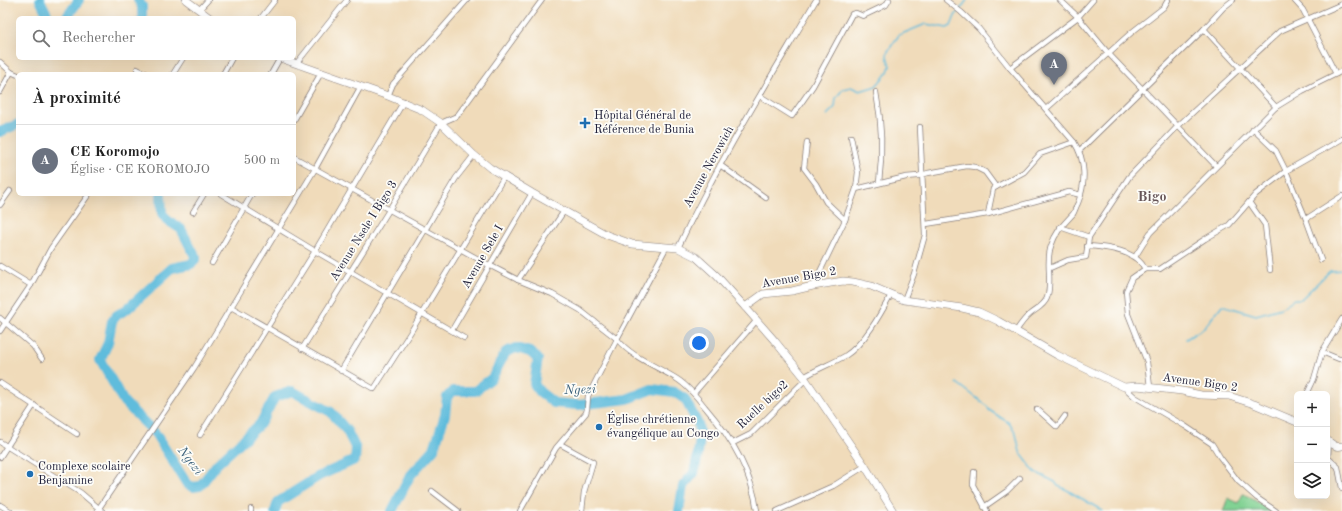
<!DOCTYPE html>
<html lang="fr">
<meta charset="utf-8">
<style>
body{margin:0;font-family:"Old Standard TT",serif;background:#f6f6f6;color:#222}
.controls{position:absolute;right:12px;bottom:12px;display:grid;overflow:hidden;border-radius:6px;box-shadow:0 4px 16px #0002}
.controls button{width:36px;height:36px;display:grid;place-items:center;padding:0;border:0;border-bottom:1px solid #e0e0e0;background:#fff;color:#222;font:20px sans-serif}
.you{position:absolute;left:699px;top:343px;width:14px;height:14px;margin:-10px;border:3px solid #fff;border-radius:50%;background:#1a73e8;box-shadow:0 0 0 6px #1a73e833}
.badge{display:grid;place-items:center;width:26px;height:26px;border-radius:50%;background:#2563eb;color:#fff;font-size:13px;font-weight:700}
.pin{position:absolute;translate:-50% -33px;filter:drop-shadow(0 1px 2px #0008)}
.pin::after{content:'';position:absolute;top:21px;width:14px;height:12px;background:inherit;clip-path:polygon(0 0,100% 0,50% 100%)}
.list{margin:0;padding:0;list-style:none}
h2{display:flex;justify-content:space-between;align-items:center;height:52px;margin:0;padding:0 16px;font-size:17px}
h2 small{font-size:13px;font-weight:400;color:#767676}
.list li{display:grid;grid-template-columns:26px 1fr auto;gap:12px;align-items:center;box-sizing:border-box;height:72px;padding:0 16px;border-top:1px solid #e0e0e0}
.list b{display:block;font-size:15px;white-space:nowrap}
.list p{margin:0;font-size:13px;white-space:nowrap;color:#767676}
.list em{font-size:13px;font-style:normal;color:#767676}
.icon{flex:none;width:22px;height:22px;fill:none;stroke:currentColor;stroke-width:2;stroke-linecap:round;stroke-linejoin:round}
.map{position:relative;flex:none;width:1342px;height:511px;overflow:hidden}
.search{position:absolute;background:#fff;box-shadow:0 4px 16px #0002;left:16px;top:16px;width:280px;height:44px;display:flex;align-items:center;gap:10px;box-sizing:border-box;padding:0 14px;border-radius:6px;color:#767676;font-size:15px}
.panel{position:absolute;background:#fff;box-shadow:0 4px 16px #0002;left:16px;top:72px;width:280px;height:124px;border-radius:6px}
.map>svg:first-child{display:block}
</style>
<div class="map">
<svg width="1342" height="511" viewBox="0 0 1342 511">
<rect width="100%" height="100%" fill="#fdfcf7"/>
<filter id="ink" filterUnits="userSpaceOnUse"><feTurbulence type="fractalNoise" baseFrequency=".025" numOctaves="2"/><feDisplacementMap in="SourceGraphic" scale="8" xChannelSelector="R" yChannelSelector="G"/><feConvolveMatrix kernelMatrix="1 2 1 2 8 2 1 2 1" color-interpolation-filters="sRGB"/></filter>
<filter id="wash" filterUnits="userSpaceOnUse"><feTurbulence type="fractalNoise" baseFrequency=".012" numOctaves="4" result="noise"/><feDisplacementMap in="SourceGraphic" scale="16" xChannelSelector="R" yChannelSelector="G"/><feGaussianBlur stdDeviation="0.9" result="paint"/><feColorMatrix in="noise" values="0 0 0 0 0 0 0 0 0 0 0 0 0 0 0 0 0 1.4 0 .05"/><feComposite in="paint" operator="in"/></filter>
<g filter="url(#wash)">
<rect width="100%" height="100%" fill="#f0dbba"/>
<path fill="#80d192" stroke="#517a66" d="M 1243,494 L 1244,494 L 1272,511 L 1223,511 L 1228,498 L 1238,503 Z"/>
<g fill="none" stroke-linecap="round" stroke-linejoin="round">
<g stroke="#5ebcdc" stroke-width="1.5">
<path d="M 827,115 L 835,107 L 836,98 L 843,89 L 851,87 L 860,91 L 876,86 L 888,72 L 890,66 L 887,56 L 888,51 L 899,35 L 926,24 L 947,28 L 951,26 L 955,16 L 967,0"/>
<path d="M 1186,339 L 1204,328 L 1222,305 L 1256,315 L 1281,308 L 1294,299 L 1301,299 L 1330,271 L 1342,270"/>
<path d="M 957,383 L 987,406 L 989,410 L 1009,423 L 1016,434 L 1020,452 L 1035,472 L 1055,482 L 1058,486 L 1067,490 L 1103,511"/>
</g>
<g stroke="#5ebcdc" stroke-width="10">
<path d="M 40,0 L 49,18"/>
<path d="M 138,0 L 142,6 L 142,18"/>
<path d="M 66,18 L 79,0"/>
<path d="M 0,132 L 18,124"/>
<path d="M 161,194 L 162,213 L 167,220 L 181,229 L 196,258 L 191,264 L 172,268 L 127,309 L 117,315 L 112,321 L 108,343 L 100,360 L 124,402 L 155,433 L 187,484 L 193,487 L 200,486 L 217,464 L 260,424 L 275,397 L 292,391 L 331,412 L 347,431 L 356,449 L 355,460 L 319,476 L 278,502 L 275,511"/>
<path d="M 392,511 L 410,476 L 434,449 L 445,415 L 447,397 L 453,391 L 475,391 L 492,378 L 506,352 L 516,348 L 530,352 L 538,359 L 534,384 L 540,392 L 554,403 L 579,405 L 627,399 L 652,389 L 674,392 L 685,399 L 698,424 L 700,438 L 698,454 L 694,473 L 683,486 L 679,511"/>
</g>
</g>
</g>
<g filter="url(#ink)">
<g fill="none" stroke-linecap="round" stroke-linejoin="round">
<defs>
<g id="street">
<path d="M 946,0 L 961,12 L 979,29 L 1010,68 L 1074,142 C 1086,160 1086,183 1078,203 C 1076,206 1075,211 1073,214 C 1063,225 1056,231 1051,246 C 1045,263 1053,281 1047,298 C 1044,306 1036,309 1030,314 C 1024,319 1020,325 1016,331"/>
<path d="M 1060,0 L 1078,17 L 1108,53 L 1216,166"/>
<path d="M 1294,0 L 1303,10 L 1336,74"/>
<path d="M 199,10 L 208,0"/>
<path d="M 261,18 L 275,0"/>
<path d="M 1204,29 L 1276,107"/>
<path d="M 0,62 L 11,72 L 18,75"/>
<path d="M 296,64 L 347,0"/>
<path d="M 1010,68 L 1078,17 L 1093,0"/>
<path d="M 137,69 L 147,74"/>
<path d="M 173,74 L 183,58"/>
<path d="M 223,74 L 232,58"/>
<path d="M 271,74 L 280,58"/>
<path d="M 0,92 L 11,72"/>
<path d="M 876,92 C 882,123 883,152 879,183"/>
<path d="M 388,96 L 393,84 L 467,0"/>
<path d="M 760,96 L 792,116 L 813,86 L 852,14 L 856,13 L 863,16 L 886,5 L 889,0"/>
<path d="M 1046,109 L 1132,32 L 1164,7 L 1168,0"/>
<path d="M 294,120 L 321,73"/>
<path d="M 1253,129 L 1276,151 L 1286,171 L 1306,219 L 1321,260"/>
<path d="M 807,142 L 804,168 L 816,184 L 826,202 L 845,220"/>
<path d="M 1079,151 L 1204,29 L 1223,8 L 1233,0"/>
<path d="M 294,157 L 489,265 L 518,280 L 552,294 L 580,310 L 617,339 C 632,358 657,366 677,379 C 688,386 697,397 705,407 C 731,437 752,471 757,511"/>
<path d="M 720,165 L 766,198"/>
<path d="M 856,189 L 906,177 L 918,176 L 928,173 L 967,166 L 975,167 L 985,172 L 996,187"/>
<path d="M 221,194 L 315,251 L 464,338"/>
<path d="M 1249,202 L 1265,225 L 1270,270"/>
<path d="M 0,205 L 10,191"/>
<path d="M 193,212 L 204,194"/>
<path d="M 988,214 L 1069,192 L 1081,195"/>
<path d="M 1306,219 L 1342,196"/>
<path d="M 926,224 L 988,214 L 993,189 L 996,187 L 1024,172 L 1040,154 L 1074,142"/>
<path d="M 1060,227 L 1089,237"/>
<path d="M 1087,246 C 1106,247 1136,250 1145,269"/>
<path d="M 678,248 C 718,162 768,82 816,0"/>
<path d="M 1135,257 L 1150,233 L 1276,107 L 1302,91 L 1342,71"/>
<path d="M 212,263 L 252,194"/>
<path d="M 0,266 L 31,285"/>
<path d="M 1050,268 L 1068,260 L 1086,257 L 1089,237 L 1129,177 L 1178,126 L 1280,31 L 1342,4"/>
<path d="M 518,280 L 564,211"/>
<path d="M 813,286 L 845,220 L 856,189 L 858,172 L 851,137"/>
<path d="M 904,300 L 914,274 L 925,235 L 920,127"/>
<path d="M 231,307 L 374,389 L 410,333 L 504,177"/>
<path d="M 0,318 L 33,346 L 42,359"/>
<path d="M 452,330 L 532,193"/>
<path d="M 0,331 L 31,285 L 51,248 L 89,194"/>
<path d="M 302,349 L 389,210 L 441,123 L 457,116 L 542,0"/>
<path d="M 1322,352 L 1339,359 L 1342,359"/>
<path d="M 341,371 L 456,178 L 474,155"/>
<path d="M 804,377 C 817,369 831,364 845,356 C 864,344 880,315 891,295"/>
<path d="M 0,383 L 77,434"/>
<path d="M 1124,387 L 1135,397 L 1185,426 L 1212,444 L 1220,457 L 1238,481 L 1257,498 L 1276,511"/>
<path d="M 1150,387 L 1147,362 L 1128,314 L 1126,291 L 1132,278 L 1145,269 L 1160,269 L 1205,239 L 1229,225 L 1256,194 L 1286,171 L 1342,139"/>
<path d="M 694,393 L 757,320"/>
<path d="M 1307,394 L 1314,379 L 1322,352 L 1342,319"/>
<path d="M 1037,409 L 1057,427 L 1065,416"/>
<path d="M 200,435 L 315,251 L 404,101"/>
<path d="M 0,442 L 81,493 L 102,511"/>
<path d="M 1329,442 L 1328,458 L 1338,467 L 1342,488"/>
<path d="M 733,443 L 751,434 L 805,380"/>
<path d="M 560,444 L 593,462 L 584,492 L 582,511"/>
<path d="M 0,457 L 34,405"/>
<path d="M 974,472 L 973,485 L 987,511"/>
<path d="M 432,491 L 458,511"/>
<path d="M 0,505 L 10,511"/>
<path d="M 984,507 L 1007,491 L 1020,478"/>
<path d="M 97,511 L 194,368 L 315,169 L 361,86"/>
<path d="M 251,511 L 251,509"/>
<path d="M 520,511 L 556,448 L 586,413 L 587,409 L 588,396 L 617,339 L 666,248"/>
<path d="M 777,511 L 833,486 L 865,466"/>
</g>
<g id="secondary">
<path d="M 186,0 L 210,18"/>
<path d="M 280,58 L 388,96 L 422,110 L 441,123 L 474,155 L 490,168 L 532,193 L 607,235 L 632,244 L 678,248 L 696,257 L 717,276 L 745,307 L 774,340 L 804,377 L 865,466 L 893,511"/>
<path d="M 745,307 L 763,294 L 792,291 L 813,286 L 843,281 L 853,282 L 871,286 L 904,300 L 962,308 L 979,312 L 998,321 L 1057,355 L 1124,387 L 1137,386 L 1182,391 L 1201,395 L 1229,396 L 1254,404 L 1297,422"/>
<path d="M 1327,440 C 1332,444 1336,448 1342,446"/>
</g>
</defs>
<use href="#street" stroke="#897e7a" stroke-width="6"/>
<use href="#secondary" stroke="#897e7a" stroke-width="8"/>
<use href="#street" stroke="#fff" stroke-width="4.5"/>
<use href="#secondary" stroke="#fff" stroke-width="7"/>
</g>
</g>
<g fill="#1f6fb2" stroke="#fdfcf7" stroke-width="1.5">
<path d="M583 117h4v4h4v4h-4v4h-4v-4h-4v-4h4z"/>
<circle cx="599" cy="427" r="4"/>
<circle cx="30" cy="474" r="4"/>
</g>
<g text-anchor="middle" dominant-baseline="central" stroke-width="3.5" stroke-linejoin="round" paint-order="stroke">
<g font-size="12" fill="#22223b" stroke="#fdfcf7" text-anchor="start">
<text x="594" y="116">Hôpital Général de<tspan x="594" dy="14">Référence de Bunia</tspan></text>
<text x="607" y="420">Église chrétienne<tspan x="607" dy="14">évangélique au Congo</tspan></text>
<text x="38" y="467">Complexe scolaire<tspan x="38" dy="14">Benjamine</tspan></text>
</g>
<g font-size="12" fill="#22223b" stroke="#fdfcf7">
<text transform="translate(709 167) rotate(-61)">Avenue Nerowich</text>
<text transform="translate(364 231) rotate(-58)">Avenue Nsele I Bigo 3</text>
<text transform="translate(483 257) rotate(-60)">Avenue Sele I</text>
<text transform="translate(799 278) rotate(-10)">Avenue Bigo 2</text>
<text transform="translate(1200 383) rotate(8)">Avenue Bigo 2</text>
<text transform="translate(763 405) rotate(-43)">Ruelle bigo2</text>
</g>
<g font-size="13" font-style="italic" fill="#3a607b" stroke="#fdfcf7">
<text transform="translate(580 390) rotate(-2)">Ngezi</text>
<text transform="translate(190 461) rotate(53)">Ngezi</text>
</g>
<g font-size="14" font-weight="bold" fill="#675558" stroke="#fdfcf7">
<text x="1152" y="197">Bigo</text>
</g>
</g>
</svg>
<div class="controls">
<button>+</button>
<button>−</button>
<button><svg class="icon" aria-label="layers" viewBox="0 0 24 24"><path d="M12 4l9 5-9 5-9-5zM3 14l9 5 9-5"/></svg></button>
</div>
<div class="you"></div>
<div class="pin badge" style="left:1054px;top:85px;background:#6b7280">A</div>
<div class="search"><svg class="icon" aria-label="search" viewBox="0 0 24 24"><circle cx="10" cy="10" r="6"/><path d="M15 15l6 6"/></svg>Rechercher</div>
<section class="panel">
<h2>À proximité<small></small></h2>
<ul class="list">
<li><span class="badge" style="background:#6b7280">A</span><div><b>CE Koromojo</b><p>Église · CE KOROMOJO</p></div><em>500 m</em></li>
</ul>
</section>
</div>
